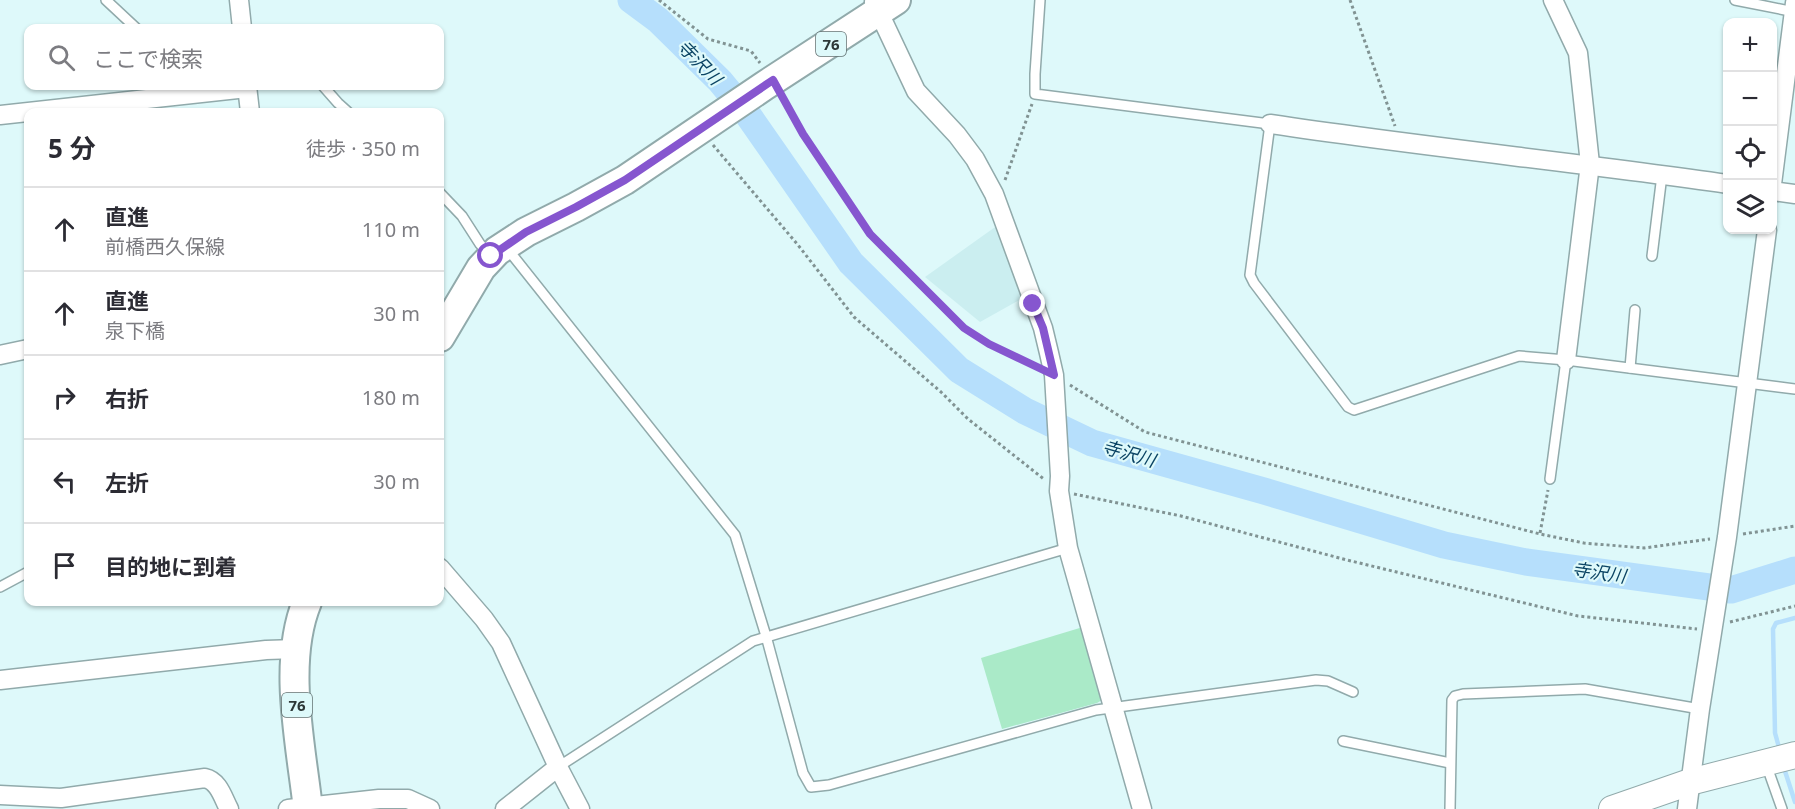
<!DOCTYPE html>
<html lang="ja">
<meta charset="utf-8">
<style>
body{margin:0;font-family:"Noto Sans","Noto Sans JP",sans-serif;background:#f7f7f7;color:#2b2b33}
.controls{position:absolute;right:18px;top:18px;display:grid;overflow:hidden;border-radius:12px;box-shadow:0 2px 4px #0004}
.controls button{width:54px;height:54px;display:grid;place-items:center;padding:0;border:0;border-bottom:2px solid #e1e1e2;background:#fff;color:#2b2b33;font:30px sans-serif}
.stop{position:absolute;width:18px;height:18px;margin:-14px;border:4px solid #8656cf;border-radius:50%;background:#fff}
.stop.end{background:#8656cf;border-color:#fff;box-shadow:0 2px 6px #0008}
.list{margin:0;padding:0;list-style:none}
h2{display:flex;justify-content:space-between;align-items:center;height:78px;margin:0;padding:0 24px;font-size:26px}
h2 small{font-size:20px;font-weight:400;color:#7c7c81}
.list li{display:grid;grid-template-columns:39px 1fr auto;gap:18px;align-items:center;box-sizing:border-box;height:84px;padding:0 24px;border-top:2px solid #e1e1e2}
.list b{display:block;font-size:22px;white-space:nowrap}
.list p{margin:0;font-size:20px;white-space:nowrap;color:#7c7c81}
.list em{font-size:20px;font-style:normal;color:#7c7c81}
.icon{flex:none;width:33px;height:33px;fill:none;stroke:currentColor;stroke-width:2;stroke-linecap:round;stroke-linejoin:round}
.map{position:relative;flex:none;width:1795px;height:809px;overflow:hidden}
.search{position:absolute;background:#fff;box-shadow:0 2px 4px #0004;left:24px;top:24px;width:420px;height:66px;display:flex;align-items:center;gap:15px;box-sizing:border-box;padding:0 21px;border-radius:12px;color:#7c7c81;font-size:22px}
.panel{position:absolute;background:#fff;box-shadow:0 2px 4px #0004;left:24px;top:108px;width:420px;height:498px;border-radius:12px}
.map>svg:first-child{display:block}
</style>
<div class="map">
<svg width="1795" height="809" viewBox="0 0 1795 809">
<rect width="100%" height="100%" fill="#def9fa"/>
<path fill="#cbeef0" d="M 998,225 L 1023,298 L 980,322 L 925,277 Z"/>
<path fill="#aaeac8" d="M 1083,627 L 1102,700 L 1097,703 L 1002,729 L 981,658 Z"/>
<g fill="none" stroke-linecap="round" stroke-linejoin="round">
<g stroke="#b6dffc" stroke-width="4.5">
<path d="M 1780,751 L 1775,733 L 1773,629 L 1776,623 L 1795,618"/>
<path d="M 1783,765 L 1795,802"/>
</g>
<path stroke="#b6dffc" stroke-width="27" d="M 631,0 L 658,20 L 720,81 L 748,115 L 851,263 L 959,370 L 1025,411 L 1092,443 L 1264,491 L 1444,545 L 1526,562 L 1731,590 L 1795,570"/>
<defs>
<g id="lane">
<path d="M 106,0 L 136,28"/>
<path d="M 1040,0 L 1035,74 L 1035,94 L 1270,124 L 1250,275 L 1254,283 L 1348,407 L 1354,410 L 1519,356 L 1566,360 L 1795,389"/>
<path d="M 1735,0 L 1795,12"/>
<path d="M 323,86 L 338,103 L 348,112"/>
<path d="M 440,193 L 462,216 L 480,244 L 489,254"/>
<path d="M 506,247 L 735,535 L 766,636 L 803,773 L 811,787 L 829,785 L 1096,710 L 1316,680 L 1328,681 L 1353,692"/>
<path d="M 1652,256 L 1662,175"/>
<path d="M 1630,368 L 1635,310"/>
<path d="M 1550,479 L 1566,360"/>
<path d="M 0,587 L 28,572"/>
<path d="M 1343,741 L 1450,763"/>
<path d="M 1766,764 L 1782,809"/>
<path d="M 558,767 L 753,641 L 1068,548"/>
<path d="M 1450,809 L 1452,700 L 1455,696 L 1463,694 L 1585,689 L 1700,709"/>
</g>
<g id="street">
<path d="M 239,0 L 242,28"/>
<path d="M 1553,0 L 1578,53 L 1590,164 L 1566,360"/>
<path d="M 874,2 L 916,91 L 957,135 L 975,159 L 994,194 L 1043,328 L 1049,353 L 1054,375 L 1060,476 L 1059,491 L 1068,548 L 1142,809"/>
<path d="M 247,86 L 250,112"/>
<path d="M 0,115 L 247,88"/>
<path d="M 1270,124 C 1422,147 1575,162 1728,184"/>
<path d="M 1772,184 L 1795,3"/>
<path d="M 1772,191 L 1795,194"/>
<path d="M 0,355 L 28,349"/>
<path d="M 440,568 L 484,619 L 501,643 L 558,767 L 580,809"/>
<path d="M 0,680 L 266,650 L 296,649"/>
<path d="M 0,795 L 61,798 L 205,778 C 219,781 223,798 229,809"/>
<path d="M 288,809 L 379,799 L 408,799 L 430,809"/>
<path d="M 505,809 L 558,767"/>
<path d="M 1687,809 L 1700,709 L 1727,537 L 1767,230"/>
</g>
<path id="secondary" d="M 1612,809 L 1690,782 L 1795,755"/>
<g id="primary">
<path d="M 440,337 L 481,268 L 497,251 L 526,232 L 576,207 L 625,180 L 764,86 L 896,0"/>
<path d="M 307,602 C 282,663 301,745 308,809"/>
</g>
</defs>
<use href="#lane" stroke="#91aaab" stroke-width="12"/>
<use href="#street" stroke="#91aaab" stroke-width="21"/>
<use href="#secondary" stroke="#91aaab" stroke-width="28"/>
<use href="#primary" stroke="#91aaab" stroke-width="32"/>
<g stroke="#819393" stroke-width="3" stroke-dasharray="3 3" stroke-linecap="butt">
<path d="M 659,0 L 708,39 L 751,51 L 760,63"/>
<path d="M 1350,0 L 1395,126"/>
<path d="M 783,99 L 803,134 L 870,234 L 964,328 L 989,344 L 1035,366"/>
<path d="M 713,145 L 798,245 L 854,317 L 941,392 L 968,419 L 1045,480"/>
<path d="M 1005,180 L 1032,104"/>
<path d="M 1070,385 L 1145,432 L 1540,534 L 1584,543 L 1644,548 L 1710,539"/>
<path d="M 1074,494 L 1181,516 L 1347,560 L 1578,616 L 1697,629"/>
<path d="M 1540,533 L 1548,490"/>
<path d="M 1743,534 L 1795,526"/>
<path d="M 1730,622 L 1795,606"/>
</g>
<use href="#lane" stroke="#fff" stroke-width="9"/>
<use href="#street" stroke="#fff" stroke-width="18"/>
<use href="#secondary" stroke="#fff" stroke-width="26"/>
<use href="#primary" stroke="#fff" stroke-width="28"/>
</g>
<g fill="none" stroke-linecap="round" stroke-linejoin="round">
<path stroke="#8656cf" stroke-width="8" d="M 491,256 L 526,232 L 576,207 L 625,180 L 773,80 L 803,134 L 870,234 L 964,328 L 989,344 L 1054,375 L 1043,328 L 1033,304"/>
</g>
<g text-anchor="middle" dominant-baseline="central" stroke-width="4.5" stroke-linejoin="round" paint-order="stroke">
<g fill="#def9fa" stroke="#627172" stroke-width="1.5">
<rect x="816" y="32" width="30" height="24" rx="4.5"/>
<rect x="282" y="693" width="30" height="24" rx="4.5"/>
</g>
<g font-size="15" font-weight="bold" fill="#2d3737">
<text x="831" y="44">76</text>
<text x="297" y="705">76</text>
</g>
<g font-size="18" font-style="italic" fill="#0b4464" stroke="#def9fa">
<text transform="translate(700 62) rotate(46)">寺沢川</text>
<text transform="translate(1129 453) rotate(16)">寺沢川</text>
<text transform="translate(1599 572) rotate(8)">寺沢川</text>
</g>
</g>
</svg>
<div class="controls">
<button>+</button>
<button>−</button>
<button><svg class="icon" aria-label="locate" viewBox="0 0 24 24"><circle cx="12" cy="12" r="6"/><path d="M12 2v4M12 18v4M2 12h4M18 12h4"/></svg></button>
<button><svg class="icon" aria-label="layers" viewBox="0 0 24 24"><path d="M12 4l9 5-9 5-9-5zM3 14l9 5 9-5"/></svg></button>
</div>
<div class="stop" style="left:491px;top:256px"></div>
<div class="stop end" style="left:1033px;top:304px"></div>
<div class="search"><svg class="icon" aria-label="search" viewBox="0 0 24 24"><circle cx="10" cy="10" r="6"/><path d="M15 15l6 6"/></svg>ここで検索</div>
<section class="panel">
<h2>5 分<small>徒歩 · 350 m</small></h2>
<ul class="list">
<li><svg class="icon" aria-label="ahead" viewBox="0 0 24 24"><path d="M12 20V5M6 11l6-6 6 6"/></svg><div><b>直進</b><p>前橋西久保線</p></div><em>110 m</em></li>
<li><svg class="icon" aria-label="ahead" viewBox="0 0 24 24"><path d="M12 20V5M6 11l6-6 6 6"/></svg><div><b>直進</b><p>泉下橋</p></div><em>30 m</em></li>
<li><svg class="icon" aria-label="right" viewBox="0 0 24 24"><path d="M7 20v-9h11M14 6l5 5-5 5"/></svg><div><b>右折</b></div><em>180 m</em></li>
<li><svg class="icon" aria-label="left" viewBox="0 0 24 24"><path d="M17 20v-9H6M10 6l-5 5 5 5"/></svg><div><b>左折</b></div><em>30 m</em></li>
<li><svg class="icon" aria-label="arrive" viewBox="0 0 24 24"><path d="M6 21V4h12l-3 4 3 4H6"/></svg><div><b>目的地に到着</b></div></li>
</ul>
</section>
</div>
